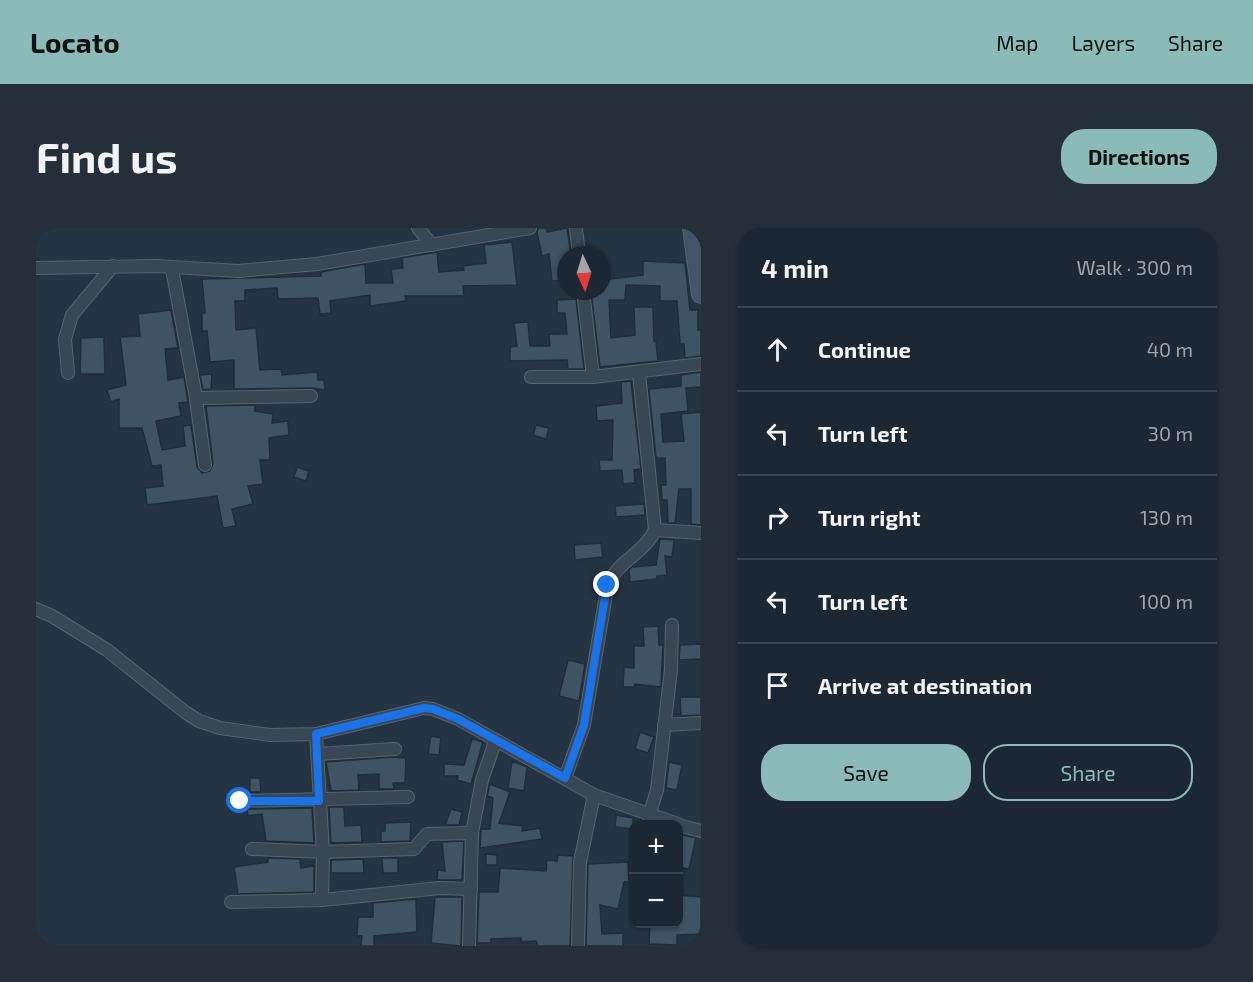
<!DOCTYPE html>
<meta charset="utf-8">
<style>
body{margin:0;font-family:"Exo 2",sans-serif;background:#242f3a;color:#f1f3f6}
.controls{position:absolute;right:18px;bottom:18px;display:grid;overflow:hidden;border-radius:12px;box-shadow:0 2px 4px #0004}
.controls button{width:54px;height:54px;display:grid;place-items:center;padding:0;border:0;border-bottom:2px solid #39444d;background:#1b2732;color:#f1f3f6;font:30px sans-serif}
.compass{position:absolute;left:521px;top:18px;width:54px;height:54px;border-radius:50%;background:#1b2732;box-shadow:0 2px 4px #0004;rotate:176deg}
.stop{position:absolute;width:18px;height:18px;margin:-14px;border:4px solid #1a73e8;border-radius:50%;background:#fff}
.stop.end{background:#1a73e8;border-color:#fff;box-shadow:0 2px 6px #0008}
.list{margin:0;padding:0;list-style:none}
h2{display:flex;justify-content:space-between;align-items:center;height:78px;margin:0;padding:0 24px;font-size:26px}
h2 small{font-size:20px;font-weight:400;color:#a0a5ac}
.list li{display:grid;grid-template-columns:39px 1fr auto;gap:18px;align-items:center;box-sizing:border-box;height:84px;padding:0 24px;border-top:2px solid #39444d}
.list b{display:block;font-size:22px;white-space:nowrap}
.list em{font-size:20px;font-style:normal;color:#a0a5ac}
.actions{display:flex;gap:12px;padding:18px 24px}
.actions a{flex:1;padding:14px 0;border:2px solid #8bbbb9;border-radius:24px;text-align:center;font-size:21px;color:#8bbbb9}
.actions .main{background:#8bbbb9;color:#111}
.icon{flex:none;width:33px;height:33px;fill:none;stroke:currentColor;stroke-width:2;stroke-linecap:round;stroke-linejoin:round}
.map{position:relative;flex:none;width:665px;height:718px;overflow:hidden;border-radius:24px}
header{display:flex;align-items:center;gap:36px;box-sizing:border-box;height:84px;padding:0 30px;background:#8bbbb9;color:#111}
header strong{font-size:28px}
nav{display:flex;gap:33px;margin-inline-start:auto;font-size:21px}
.intro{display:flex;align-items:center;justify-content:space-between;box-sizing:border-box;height:144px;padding:0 36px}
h1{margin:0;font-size:42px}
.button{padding:15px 27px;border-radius:24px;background:#8bbbb9;color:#111;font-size:21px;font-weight:700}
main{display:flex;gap:36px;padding:0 36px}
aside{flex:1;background:#1b2732;border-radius:24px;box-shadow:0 2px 4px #0004}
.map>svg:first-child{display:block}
</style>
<header>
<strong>Locato</strong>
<nav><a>Map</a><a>Layers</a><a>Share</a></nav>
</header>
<div class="intro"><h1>Find us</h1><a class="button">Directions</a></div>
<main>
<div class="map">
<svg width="665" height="718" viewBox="0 0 665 718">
<rect width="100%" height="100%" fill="#243443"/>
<g fill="#405363" stroke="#1f2d3a" stroke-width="1.5">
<path d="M 502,0 L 510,0 L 511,4 L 531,0 L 535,27 L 530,27 L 530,52 L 516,53 L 513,26 L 506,28 L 501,5 Z"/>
<path d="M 476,14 L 481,57 L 427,58 L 428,68 L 369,68 L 370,73 L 334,78 L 334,67 L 294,73 L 295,85 L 284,86 L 282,70 L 242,71 L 241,60 L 209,62 L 209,73 L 199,73 L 200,102 L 220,100 L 224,142 L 245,141 L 246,147 L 281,144 L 282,152 L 288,152 L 289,162 L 275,160 L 198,161 L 198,132 L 174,134 L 171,103 L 166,103 L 166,85 L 169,85 L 166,51 L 285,48 L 285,44 L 329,36 L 330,55 L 357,55 L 355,41 L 367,40 L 366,30 L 401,24 L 403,44 L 428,42 L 427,38 L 450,35 L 448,17 Z"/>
<path d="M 607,33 L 649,35 L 654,82 L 662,82 L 662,102 L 665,102 L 665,128 L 649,130 L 648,116 L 644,116 L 641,73 L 624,73 L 624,58 L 590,57 L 589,72 L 573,72 L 575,110 L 599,107 L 598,79 L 617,79 L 618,113 L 620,113 L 622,133 L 564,139 L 555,63 L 566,63 L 566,52 L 607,47 Z"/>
<path d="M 540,71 L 548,141 L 532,141 L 531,132 L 474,133 L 474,119 L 481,118 L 478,95 L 492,94 L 494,118 L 514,118 L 513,106 L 531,106 L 529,85 L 521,85 L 521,72 Z"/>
<path d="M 135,82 L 142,120 L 129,121 L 132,152 L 148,149 L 152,174 L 143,175 L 145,188 L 120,193 L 126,222 L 149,218 L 147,198 L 155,197 L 161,239 L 166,245 L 174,243 L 177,236 L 170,178 L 219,177 L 219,183 L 237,186 L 236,195 L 252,193 L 253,207 L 233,210 L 234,232 L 224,232 L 227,256 L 212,258 L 217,276 L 196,281 L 200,298 L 187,300 L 181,268 L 111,277 L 109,260 L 127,258 L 125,237 L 116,238 L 106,200 L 83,200 L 83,171 L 75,174 L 71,162 L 90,157 L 84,109 L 104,108 L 102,86 Z"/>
<path d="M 68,109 L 69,146 L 44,146 L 45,110 Z"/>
<path d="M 665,144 L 665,159 L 650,160 L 652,183 L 625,186 L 627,214 L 648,213 L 645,186 L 665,184 L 665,297 L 655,296 L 655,261 L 643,261 L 639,295 L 632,295 L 631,272 L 626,272 L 625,257 L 630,257 L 629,230 L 620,230 L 613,161 L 645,158 L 645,147 Z"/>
<path d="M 176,146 L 175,161 L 167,162 L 164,147 Z"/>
<path d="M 595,153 L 605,241 L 598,242 L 599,255 L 587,256 L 586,242 L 564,243 L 563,232 L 576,232 L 577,192 L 561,193 L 560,178 L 586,175 L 585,154 Z"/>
<path d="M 500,197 L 513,200 L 510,211 L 497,207 Z"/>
<path d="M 261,239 L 273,243 L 270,253 L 258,249 Z"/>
<path d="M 608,276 L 609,287 L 580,289 L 579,278 Z"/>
<path d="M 624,311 L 638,312 L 636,329 L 629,328 L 631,347 L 621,348 L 621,351 L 594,354 L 593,342 L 596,339 L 620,337 Z"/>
<path d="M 565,315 L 567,329 L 539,332 L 538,317 Z"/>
<path d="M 622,398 L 623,417 L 627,417 L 625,459 L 599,456 L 598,459 L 587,459 L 588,439 L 598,440 L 598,418 L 608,418 L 607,399 Z"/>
<path d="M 665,416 L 665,431 L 643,432 L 644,417 Z"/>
<path d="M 532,432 L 549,436 L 543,473 L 523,468 Z"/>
<path d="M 644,469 L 665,469 L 665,487 L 645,488 Z"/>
<path d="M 604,504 L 618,509 L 612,525 L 599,521 Z"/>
<path d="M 395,508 L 405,510 L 403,527 L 392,526 Z"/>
<path d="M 436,511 L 447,514 L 435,556 L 421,552 L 422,548 L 408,548 L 408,536 L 428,537 Z"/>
<path d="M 357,529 L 370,530 L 369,555 L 357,555 L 358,561 L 343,561 L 343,546 L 322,547 L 323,562 L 295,563 L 290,534 Z"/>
<path d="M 476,533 L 491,539 L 488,563 L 472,560 Z"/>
<path d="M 633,534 L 646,537 L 641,562 L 630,560 Z"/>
<path d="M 214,550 L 224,550 L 225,564 L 214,564 Z"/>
<path d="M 454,556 L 474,564 L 463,595 L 487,598 L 486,603 L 504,600 L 506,611 L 444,620 L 445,601 L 454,601 L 457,570 L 451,568 Z"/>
<path d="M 293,579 L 308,579 L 309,598 L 325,597 L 326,614 L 295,615 Z"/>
<path d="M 276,580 L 278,615 L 230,613 L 226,586 L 212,588 L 211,581 Z"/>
<path d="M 415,581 L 426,584 L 423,597 L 409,597 Z"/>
<path d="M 580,587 L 597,590 L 597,601 L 579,599 Z"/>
<path d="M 375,594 L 374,613 L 345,614 L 345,603 L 349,603 L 349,595 Z"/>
<path d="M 642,606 L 660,610 L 653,641 L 642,639 Z"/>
<path d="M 428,613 L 426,652 L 401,652 L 402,642 L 409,643 L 406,614 Z"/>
<path d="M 450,626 L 461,627 L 461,637 L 450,637 Z"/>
<path d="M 522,627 L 537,628 L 534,718 L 502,718 L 500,713 L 485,714 L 485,710 L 455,711 L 455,715 L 441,715 L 443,664 L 462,664 L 464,640 L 510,643 L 511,632 L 521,633 Z"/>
<path d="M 232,630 L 264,631 L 265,640 L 278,638 L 278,664 L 202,666 L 198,639 L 232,634 Z"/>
<path d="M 346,630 L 362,630 L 362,645 L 347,645 Z"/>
<path d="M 327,631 L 328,645 L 295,645 L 295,632 Z"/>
<path d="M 592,634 L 593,654 L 588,654 L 582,681 L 564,677 L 566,706 L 587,705 L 587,718 L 550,718 L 552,636 Z"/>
<path d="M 642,667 L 665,669 L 665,706 L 641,707 L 641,717 L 613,716 L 614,696 L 642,696 Z"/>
<path d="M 399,669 L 426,669 L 425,718 L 395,715 Z"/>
<path d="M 380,671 L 381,704 L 338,708 L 338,718 L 325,718 L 326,708 L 321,708 L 322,689 L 337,689 L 337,675 Z"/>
</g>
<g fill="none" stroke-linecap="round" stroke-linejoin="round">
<defs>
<g id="street">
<path d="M 382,0 L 396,17"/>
<path d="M 540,0 L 543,27"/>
<path d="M 0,40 L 120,38 L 202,43 L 281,36 L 494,0"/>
<path d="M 136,41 L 159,164 L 169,237"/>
<path d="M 547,63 L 557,149"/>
<path d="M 32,145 L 29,111 L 36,87 L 77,38"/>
<path d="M 495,149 L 557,149 L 665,136"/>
<path d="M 160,170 L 275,168"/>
<path d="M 619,302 L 665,305"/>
<path d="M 0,381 L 16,388 L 71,422 L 149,484 L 163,493 L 184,500 L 234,507 L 280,506 L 388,480 L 397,481 L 422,491 L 558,567 L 642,596"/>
<path d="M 628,497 L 665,495"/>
<path d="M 280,506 L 287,624 L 286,672"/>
<path d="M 282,526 L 359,521"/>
<path d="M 529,550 L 548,497 L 572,355 C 583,333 609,324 619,302 L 603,145"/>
<path d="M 204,573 L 372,569"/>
<path d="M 613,588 L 621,562 L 635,441 L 636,397"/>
<path d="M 642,597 L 665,603"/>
<path d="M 216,621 L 287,624 L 378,621 L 391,606 L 436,605"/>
<path d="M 195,674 L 286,672 L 404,660 L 435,661"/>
<path d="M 433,718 L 436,605 L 446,552 L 459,514"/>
<path d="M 542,718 L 544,634 L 558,567"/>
</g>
<path id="secondary" d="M 656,0 L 665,66"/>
</defs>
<use href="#street" stroke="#576470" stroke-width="14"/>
<use href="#secondary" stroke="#576470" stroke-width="20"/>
<use href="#street" stroke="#394653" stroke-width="12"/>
<use href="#secondary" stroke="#465566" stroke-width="18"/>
</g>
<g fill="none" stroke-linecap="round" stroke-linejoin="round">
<path stroke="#1a73e8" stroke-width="8" d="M 204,573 L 283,573 L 280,506 L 388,480 L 397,481 L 422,491 L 529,550 L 548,497 L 571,357"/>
</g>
</svg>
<div class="controls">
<button>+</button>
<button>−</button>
</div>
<svg class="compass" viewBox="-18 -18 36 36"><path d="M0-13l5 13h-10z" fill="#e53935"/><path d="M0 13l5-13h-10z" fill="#a0a5ac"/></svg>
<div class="stop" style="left:204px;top:573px"></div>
<div class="stop end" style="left:571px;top:357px"></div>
</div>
<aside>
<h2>4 min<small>Walk · 300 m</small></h2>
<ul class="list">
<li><svg class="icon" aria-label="ahead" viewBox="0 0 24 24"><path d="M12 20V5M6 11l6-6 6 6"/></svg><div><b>Continue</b></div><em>40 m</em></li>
<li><svg class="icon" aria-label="left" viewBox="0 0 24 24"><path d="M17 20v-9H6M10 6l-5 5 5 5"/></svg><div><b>Turn left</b></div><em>30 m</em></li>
<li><svg class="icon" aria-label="right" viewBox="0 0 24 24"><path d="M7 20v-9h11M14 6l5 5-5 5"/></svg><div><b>Turn right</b></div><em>130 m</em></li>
<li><svg class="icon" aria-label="left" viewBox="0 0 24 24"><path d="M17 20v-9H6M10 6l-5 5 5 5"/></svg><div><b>Turn left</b></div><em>100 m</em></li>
<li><svg class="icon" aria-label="arrive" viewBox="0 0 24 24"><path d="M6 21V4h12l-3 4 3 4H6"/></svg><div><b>Arrive at destination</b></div></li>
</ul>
<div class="actions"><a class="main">Save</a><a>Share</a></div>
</aside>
</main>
